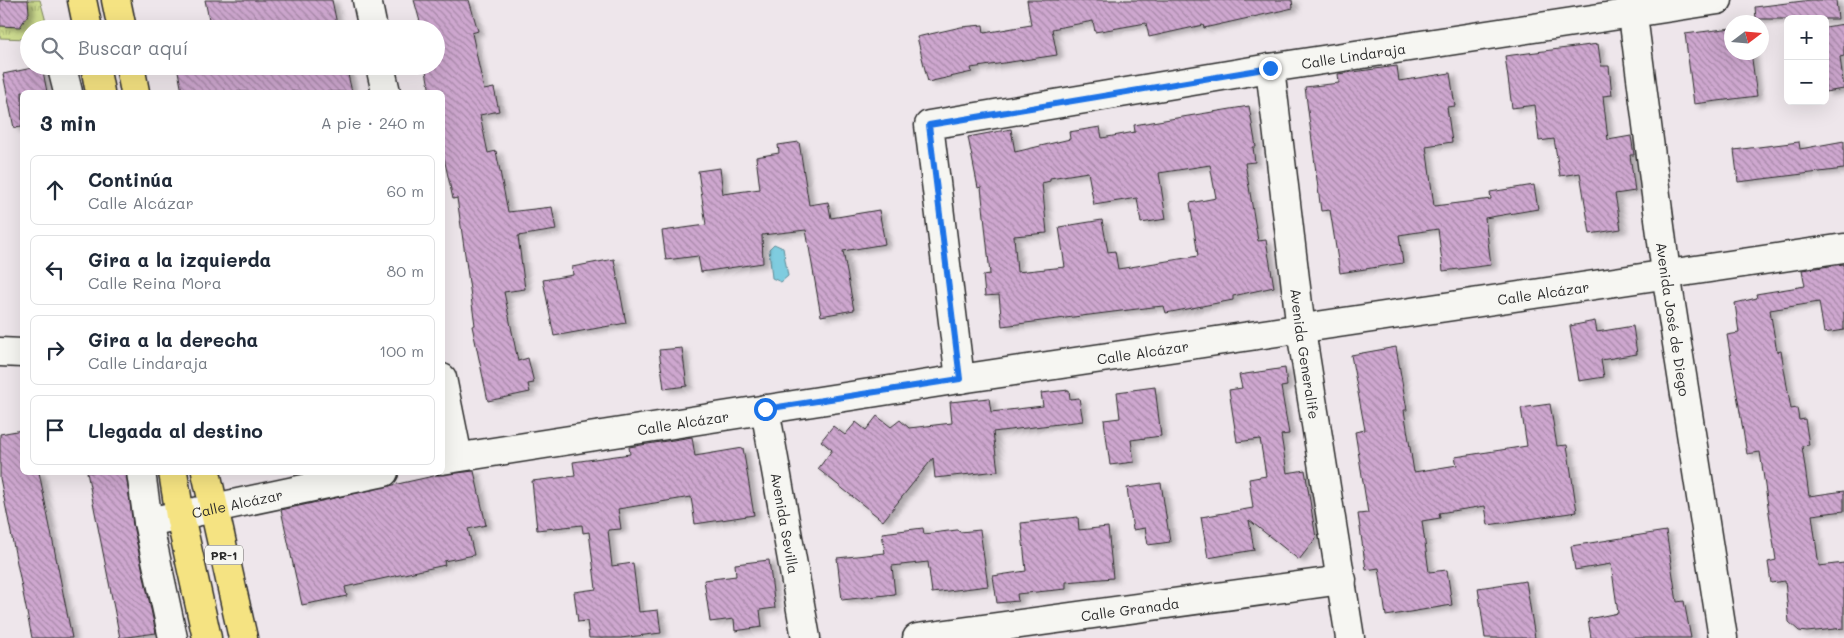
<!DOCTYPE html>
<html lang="es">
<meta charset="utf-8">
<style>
body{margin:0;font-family:Mali,sans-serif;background:#f6f6f7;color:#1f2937}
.controls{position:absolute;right:15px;top:15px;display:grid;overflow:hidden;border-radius:8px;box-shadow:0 5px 20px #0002}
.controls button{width:45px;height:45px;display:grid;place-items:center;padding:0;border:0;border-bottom:1px solid #e0e1e3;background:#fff;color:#1f2937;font:25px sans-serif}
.compass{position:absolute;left:1724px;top:15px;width:45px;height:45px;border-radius:50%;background:#fff;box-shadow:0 5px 20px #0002;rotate:74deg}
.stop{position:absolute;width:15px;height:15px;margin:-11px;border:4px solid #1a73e8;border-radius:50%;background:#fff}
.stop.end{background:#1a73e8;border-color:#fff;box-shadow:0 1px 5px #0008}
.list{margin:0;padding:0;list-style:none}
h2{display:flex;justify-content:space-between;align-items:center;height:65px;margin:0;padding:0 20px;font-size:21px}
h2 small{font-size:16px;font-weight:400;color:#747a83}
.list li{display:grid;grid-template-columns:32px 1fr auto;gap:15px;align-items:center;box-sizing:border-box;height:70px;margin:0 10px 10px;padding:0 10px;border:1px solid #e0e1e3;border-radius:8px}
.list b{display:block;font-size:19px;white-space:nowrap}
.list p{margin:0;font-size:16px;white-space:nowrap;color:#747a83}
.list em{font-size:16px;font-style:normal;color:#747a83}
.icon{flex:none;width:28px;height:28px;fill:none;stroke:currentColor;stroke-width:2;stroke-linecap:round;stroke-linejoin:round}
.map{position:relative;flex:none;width:1844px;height:638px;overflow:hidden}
.search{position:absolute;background:#fff;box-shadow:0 5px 20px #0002;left:20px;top:20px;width:425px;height:55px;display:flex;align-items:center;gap:12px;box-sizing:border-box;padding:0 18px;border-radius:28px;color:#747a83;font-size:19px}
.panel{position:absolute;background:#fff;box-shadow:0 5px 20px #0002;left:20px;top:90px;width:425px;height:385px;border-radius:8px}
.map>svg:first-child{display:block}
</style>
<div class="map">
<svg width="1844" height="638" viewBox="0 0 1844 638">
<defs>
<pattern id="grass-tufts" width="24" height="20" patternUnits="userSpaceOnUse" patternTransform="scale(1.25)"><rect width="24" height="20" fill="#cedc90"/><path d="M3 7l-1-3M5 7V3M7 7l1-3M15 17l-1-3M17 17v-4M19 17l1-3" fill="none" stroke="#b1bd7c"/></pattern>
<pattern id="building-back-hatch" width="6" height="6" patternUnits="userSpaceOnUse" patternTransform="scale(1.25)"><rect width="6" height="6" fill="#cea7cf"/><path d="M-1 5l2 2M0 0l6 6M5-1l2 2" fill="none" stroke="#a788a8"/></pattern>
<filter id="shadow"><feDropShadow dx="5.5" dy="3" stdDeviation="2.5" flood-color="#0004"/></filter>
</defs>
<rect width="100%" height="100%" fill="#eee6eb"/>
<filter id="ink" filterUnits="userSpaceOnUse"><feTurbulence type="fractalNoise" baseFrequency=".02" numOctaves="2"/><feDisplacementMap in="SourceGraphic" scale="10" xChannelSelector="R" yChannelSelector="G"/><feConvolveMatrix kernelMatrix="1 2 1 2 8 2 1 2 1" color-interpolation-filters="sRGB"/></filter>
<g filter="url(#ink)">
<path fill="url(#grass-tufts)" stroke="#7c845e" d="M 0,0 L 40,0 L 48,29 L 29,29 L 29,39 L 0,38 Z"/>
<path fill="#7fccdf" stroke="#5d8c97" d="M 774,244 L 783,248 L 788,276 L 781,282 L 772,278 L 769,249 Z"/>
<g fill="url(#building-back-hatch)" stroke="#2b2b2b" fill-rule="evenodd" filter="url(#shadow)">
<path d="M 0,0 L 28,0 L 29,13 L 20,27 L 0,26 Z"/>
<path d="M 205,0 L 332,0 L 338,29 L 211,29 Z"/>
<path d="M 414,0 L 469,0 L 478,31 L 472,33 L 484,90 L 494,88 L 499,111 L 480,115 L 488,153 L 496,151 L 508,212 L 552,207 L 556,230 L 518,236 L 525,289 L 504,292 L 518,361 L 528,358 L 534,383 L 528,384 L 530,392 L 488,401 L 472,326 L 475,325 L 457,198 L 453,199 L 442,149 L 442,92 L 430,92 L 425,66 L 436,66 L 436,29 L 422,29 Z"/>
<path d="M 1027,0 L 1292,0 L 1293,8 L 1204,28 L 1203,25 L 1149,37 L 1146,23 L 1095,32 L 1093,21 L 1052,29 L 1057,55 L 971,68 L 972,72 L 928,82 L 917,37 L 961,27 L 983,25 L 984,33 L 1031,25 Z"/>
<path d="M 1811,0 L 1836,0 L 1838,19 L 1756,19 L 1755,7 Z"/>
<path d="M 1844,24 L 1844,56 L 1840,57 L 1844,89 L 1825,92 L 1825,27 Z"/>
<path d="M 1732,28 L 1732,52 L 1751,52 L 1757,96 L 1694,104 L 1685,34 Z"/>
<path d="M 1598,44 L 1601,66 L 1609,66 L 1612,95 L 1603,96 L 1608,140 L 1631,136 L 1634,155 L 1630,155 L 1635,191 L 1615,194 L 1621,229 L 1590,234 L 1580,173 L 1560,176 L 1554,139 L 1539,141 L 1535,105 L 1512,108 L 1505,56 Z"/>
<path d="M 42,66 L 47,92 L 22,92 L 22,127 L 14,128 L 3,74 Z"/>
<path d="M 177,66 L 346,66 L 352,92 L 182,92 Z"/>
<path d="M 1397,66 L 1399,81 L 1450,73 L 1455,106 L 1447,107 L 1452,142 L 1426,146 L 1434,206 L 1491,199 L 1490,192 L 1534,185 L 1538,209 L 1485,218 L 1491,265 L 1443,271 L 1438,229 L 1399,235 L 1403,263 L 1340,273 L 1330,210 L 1321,211 L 1305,87 L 1339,83 L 1338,74 Z"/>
<path d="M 1249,106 L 1256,147 L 1253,147 L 1255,162 L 1245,163 L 1258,241 L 1266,240 L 1274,287 L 1233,296 L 1233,300 L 1166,313 L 1164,306 L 1153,307 L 1002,326 L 999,295 L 985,296 L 983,275 L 990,274 L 981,187 L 978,188 L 968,137 L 1011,129 L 1015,152 L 1070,139 L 1069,132 L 1100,127 L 1102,138 L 1135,132 L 1134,125 ZM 1210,165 L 1216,198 L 1190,203 L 1198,256 L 1118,269 L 1115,251 L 1108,252 L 1102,220 L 1059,227 L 1065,267 L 1017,272 L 1014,236 L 1047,233 L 1042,183 L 1050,181 L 1050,178 L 1088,172 L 1094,205 L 1137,198 L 1141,223 L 1166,219 L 1159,173 Z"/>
<path d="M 1844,141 L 1844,169 L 1738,182 L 1734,150 L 1799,142 L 1800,149 Z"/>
<path d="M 799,142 L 809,205 L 828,202 L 831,218 L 879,210 L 885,244 L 843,251 L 854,310 L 821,316 L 806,230 L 762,235 L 763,263 L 701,272 L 698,256 L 666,260 L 662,231 L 706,225 L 698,171 L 720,168 L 723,194 L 760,189 L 756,157 L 779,153 L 778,145 Z"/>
<path d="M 614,259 L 626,323 L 554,336 L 543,280 L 573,275 L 572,267 Z"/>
<path d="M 1844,264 L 1844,330 L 1824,333 L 1819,302 L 1770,310 L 1777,352 L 1781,351 L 1791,409 L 1797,408 L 1799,420 L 1805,419 L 1809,445 L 1802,446 L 1809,496 L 1844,491 L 1844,511 L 1812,515 L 1819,566 L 1844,563 L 1844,628 L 1807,632 L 1799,631 L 1789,622 L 1785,581 L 1771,583 L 1768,562 L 1776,560 L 1760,452 L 1747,454 L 1727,335 L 1739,333 L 1735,303 L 1757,298 L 1756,294 L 1805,286 L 1802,270 Z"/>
<path d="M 1595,321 L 1597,332 L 1633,326 L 1637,354 L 1601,360 L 1604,377 L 1579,381 L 1570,326 Z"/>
<path d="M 1396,347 L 1407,410 L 1404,410 L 1414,472 L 1457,465 L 1455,457 L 1527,446 L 1521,408 L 1550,404 L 1557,446 L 1567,445 L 1577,512 L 1488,525 L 1485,506 L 1439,513 L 1440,518 L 1422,521 L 1429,572 L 1447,570 L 1452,605 L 1386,616 L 1379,568 L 1366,570 L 1358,514 L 1368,513 L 1355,432 L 1365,430 L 1351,355 Z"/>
<path d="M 682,348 L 687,386 L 664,389 L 659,350 Z"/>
<path d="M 1285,368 L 1287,386 L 1281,387 L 1289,434 L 1281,435 L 1287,473 L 1305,470 L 1316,538 L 1299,560 L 1249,520 L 1254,550 L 1208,558 L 1201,517 L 1253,508 L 1249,479 L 1266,476 L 1260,439 L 1237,442 L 1229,390 L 1242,388 L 1239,375 Z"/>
<path d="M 1155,387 L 1161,436 L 1131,440 L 1134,462 L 1110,465 L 1104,420 L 1120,418 L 1117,392 Z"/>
<path d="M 1069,390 L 1070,399 L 1079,398 L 1083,421 L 993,432 L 998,471 L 935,478 L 933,458 L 883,521 L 818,469 L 832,450 L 821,441 L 833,426 L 845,435 L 856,422 L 866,430 L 877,416 L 891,427 L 900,420 L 909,428 L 952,423 L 950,402 L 989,398 L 991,412 L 1043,406 L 1041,393 Z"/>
<path d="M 22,430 L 22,472 L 39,472 L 72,638 L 32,638 L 0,478 L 0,434 Z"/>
<path d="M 692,437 L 695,456 L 743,448 L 754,515 L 695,524 L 691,497 L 618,509 L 621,529 L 608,530 L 612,566 L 633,563 L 639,612 L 658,610 L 661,633 L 621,638 L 589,638 L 587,621 L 578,622 L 574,592 L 596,589 L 589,532 L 583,533 L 582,525 L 537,530 L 532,481 L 575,476 L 573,462 L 630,454 L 629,447 Z"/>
<path d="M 474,471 L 486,525 L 468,529 L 474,555 L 444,561 L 445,565 L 345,587 L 347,596 L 302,605 L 281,510 L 438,475 Z"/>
<path d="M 87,472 L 126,472 L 133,525 L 156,633 L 120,638 Z"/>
<path d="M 1161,483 L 1170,542 L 1148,545 L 1145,528 L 1133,530 L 1127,488 Z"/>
<path d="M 1078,517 L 1079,530 L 1108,527 L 1113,578 L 1066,582 L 1066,589 L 1017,594 L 1018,601 L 997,603 L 993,576 L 1026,571 L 1021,523 Z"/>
<path d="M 923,528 L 924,534 L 957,530 L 960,532 L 980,530 L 988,586 L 932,593 L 928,562 L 892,566 L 895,594 L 842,600 L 837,558 L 885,553 L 882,533 Z"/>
<path d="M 1666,531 L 1677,602 L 1684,601 L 1691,638 L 1591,638 L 1588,619 L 1618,613 L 1611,564 L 1575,570 L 1571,546 Z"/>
<path d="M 769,560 L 775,608 L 760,610 L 762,627 L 735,631 L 734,619 L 710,622 L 704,580 L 736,576 L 735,564 Z"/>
<path d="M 1526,581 L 1535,638 L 1485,638 L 1478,588 Z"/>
</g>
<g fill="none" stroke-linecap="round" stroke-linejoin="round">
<defs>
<g id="minor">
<path d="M 367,0 L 373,29"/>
<path id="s1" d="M 1631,0 L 1666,273 L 1723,638"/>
<path d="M 380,66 L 386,92"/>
<path id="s2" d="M 1270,68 L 1301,330 L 1350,638"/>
<path d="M 63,72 L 68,92"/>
<path d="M 0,352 L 22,353"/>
<path d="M 442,378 L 458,457"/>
<path id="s3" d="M 960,379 L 929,125 L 1270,68 L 1718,0"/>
<path id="s4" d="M 765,409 L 806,638"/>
<path id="s5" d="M 442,460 L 960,379 L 1844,248"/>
<path d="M 141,472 L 148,522 L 173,638"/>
<path id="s6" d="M 148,522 L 384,472"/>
<path id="s7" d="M 917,638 L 1342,580"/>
</g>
<g id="primary">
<path d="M 82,0 L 88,29"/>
<path d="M 116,0 L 122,29"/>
<path d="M 95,66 L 100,92"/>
<path d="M 130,66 L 135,92"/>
<path d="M 173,472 L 180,516 L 207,638"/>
<path d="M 206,472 L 243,638"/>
</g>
</defs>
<use href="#minor" stroke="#2b2b2b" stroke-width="31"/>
<use href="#primary" stroke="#2b2b2b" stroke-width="31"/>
<use href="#minor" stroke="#f6f6f2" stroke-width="28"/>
<use href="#primary" stroke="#f5e382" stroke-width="28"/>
</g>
</g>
<g fill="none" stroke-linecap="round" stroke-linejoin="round" filter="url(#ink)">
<path stroke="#1a73e8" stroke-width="6" d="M 765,409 L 960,379 L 929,125 L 1270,68"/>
</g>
<g text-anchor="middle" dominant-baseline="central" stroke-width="4" stroke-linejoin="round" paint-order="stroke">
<rect fill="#f6f6f2" stroke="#686867" stroke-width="1" x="205" y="545.5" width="38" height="19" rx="4"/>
<g font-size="12" font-weight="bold" fill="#2b2b2b">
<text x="224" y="555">PR-1</text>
</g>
<g font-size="14" fill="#2b2b2b" stroke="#f6f6f2">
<text stroke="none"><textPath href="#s3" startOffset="686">Calle Lindaraja</textPath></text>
<text stroke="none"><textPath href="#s5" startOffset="1114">Calle Alcázar</textPath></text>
<text stroke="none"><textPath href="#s1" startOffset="322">Avenida José de Diego</textPath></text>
<text stroke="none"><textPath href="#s5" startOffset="709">Calle Alcázar</textPath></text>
<text stroke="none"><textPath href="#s2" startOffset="288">Avenida Generalife</textPath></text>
<text stroke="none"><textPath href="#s5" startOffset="244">Calle Alcázar</textPath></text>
<text stroke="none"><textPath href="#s6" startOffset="91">Calle Alcázar</textPath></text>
<text stroke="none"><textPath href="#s4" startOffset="116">Avenida Sevilla</textPath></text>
<text stroke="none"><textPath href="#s7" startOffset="215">Calle Granada</textPath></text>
</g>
</g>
</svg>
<div class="controls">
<button>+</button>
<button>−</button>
</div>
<svg class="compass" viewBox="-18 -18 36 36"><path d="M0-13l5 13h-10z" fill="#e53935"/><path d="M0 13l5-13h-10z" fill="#747a83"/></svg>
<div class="stop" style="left:765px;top:409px"></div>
<div class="stop end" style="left:1270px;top:68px"></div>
<div class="search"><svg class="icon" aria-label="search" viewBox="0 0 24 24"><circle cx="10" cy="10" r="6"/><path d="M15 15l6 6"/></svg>Buscar aquí</div>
<section class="panel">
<h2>3 min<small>A pie · 240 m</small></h2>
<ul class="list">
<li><svg class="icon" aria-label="ahead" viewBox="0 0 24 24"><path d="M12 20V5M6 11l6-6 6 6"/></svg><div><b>Continúa</b><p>Calle Alcázar</p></div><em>60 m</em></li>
<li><svg class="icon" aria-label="left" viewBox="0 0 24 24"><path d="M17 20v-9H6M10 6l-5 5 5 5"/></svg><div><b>Gira a la izquierda</b><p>Calle Reina Mora</p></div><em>80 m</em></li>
<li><svg class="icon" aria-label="right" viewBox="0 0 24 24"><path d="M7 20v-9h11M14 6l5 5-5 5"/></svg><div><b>Gira a la derecha</b><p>Calle Lindaraja</p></div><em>100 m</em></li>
<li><svg class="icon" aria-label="arrive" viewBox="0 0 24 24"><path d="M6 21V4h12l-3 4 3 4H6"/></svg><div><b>Llegada al destino</b></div></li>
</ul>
</section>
</div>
